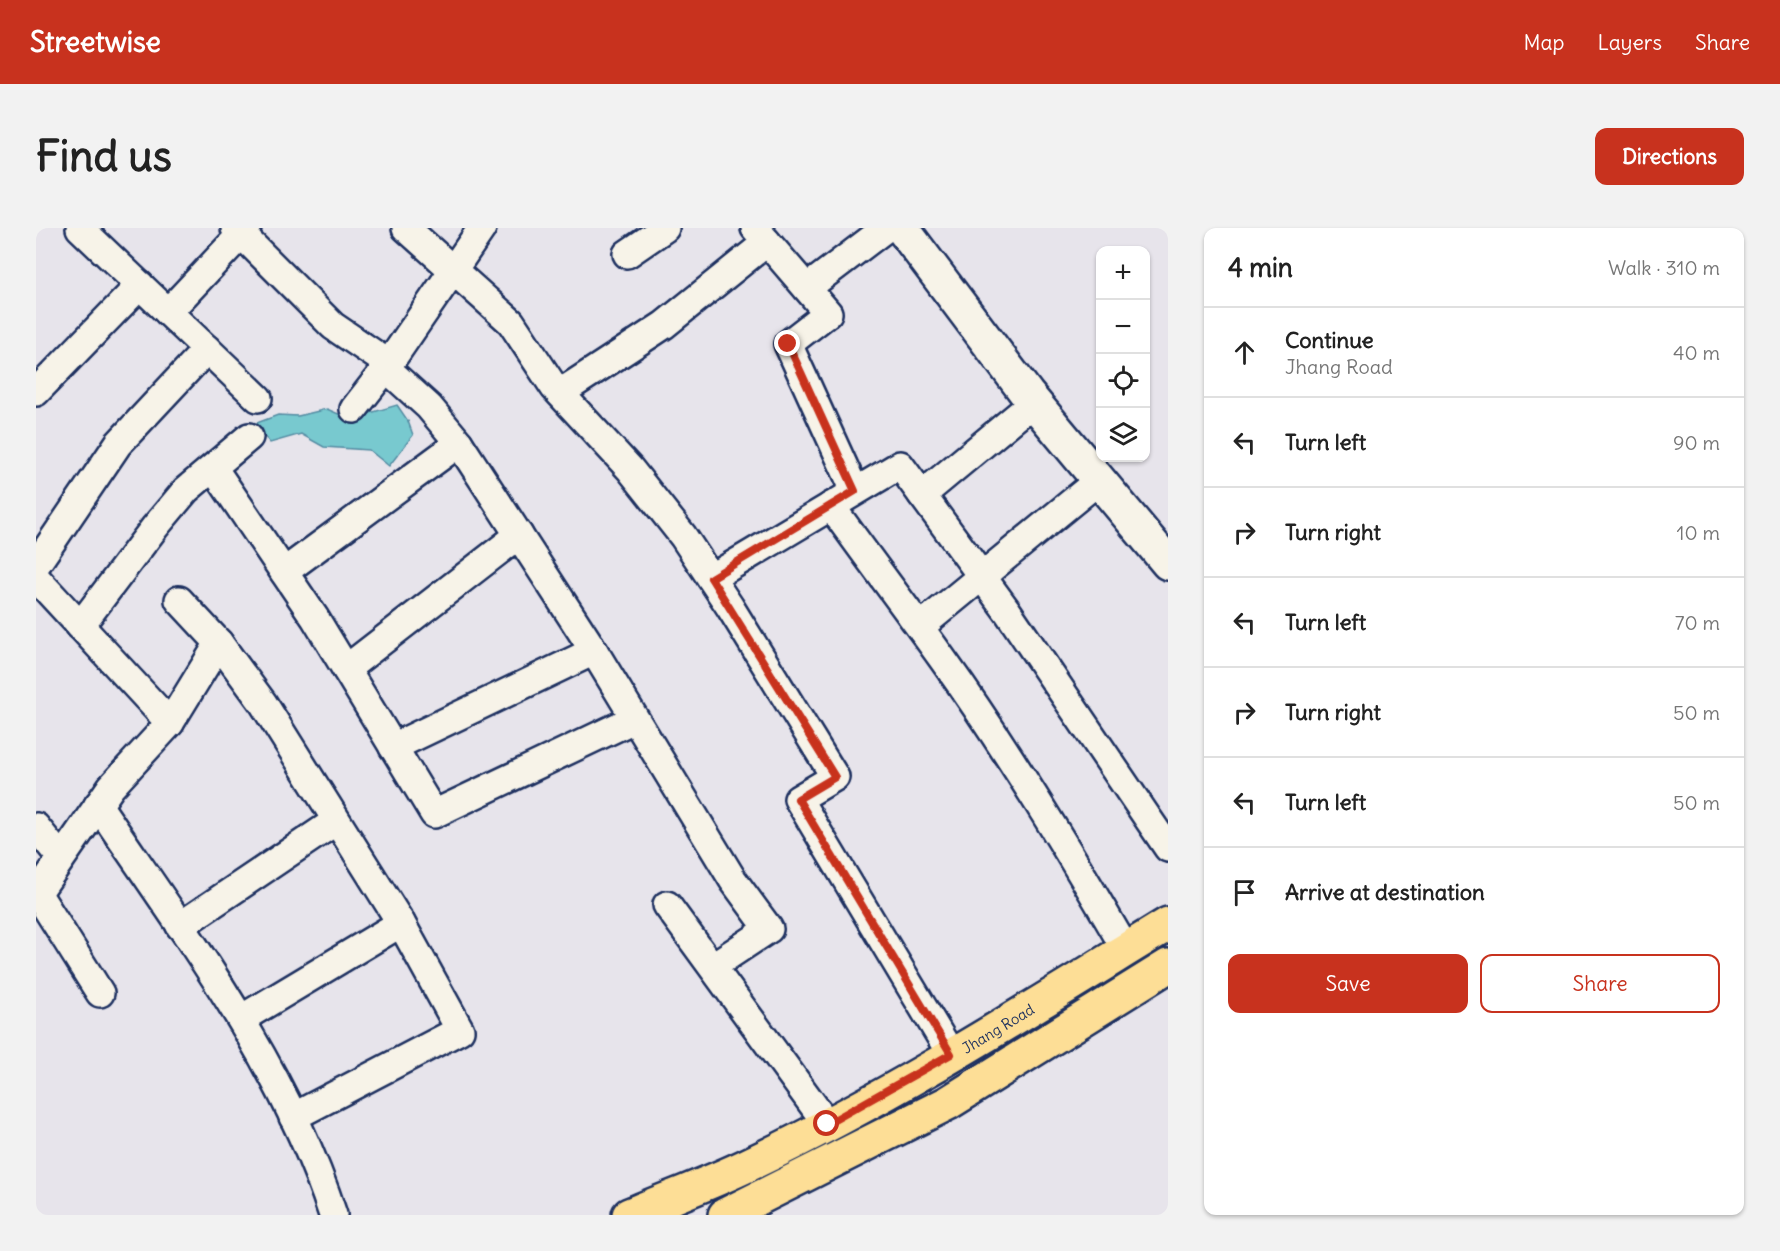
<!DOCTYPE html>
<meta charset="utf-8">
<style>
body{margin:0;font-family:Delius,sans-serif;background:#f2f2f2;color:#222}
.controls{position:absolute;right:18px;top:18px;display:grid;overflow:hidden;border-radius:12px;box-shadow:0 2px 4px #0004}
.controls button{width:54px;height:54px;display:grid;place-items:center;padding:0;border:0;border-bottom:2px solid #e0e0e0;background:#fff;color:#222;font:30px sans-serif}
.stop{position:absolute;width:18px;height:18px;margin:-14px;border:4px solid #c8321e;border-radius:50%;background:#fff}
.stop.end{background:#c8321e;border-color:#fff;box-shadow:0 2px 6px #0008}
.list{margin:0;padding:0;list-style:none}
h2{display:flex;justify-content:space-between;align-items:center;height:78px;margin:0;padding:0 24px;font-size:26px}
h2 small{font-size:20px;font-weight:400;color:#767676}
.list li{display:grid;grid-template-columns:39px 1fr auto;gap:18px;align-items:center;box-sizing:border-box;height:90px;padding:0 24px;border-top:2px solid #e0e0e0}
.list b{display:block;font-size:22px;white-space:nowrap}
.list p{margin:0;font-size:20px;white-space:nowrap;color:#767676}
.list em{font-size:20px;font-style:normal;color:#767676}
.actions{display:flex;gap:12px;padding:18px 24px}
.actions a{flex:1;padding:14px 0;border:2px solid #c8321e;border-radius:12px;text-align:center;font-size:21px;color:#c8321e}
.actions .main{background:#c8321e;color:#fff}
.icon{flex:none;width:33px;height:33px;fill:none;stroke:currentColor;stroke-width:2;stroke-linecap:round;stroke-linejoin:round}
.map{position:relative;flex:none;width:1132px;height:987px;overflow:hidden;border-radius:12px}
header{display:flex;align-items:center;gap:36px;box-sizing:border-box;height:84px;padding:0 30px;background:#c8321e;color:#fff}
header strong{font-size:28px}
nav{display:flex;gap:33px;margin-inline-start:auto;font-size:21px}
.intro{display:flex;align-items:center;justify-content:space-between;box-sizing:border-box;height:144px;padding:0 36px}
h1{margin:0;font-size:42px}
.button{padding:15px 27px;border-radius:12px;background:#c8321e;color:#fff;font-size:21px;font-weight:700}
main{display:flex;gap:36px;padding:0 36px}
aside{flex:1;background:#fff;border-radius:12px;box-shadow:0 2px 4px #0004}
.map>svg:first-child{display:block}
</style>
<header>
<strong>Streetwise</strong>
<nav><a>Map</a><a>Layers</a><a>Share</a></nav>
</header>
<div class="intro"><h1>Find us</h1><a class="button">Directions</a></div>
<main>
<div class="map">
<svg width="1132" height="987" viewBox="0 0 1132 987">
<rect width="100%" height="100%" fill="#e7e4eb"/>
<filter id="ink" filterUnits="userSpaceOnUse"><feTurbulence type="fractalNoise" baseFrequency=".0167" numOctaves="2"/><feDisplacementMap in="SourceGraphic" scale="12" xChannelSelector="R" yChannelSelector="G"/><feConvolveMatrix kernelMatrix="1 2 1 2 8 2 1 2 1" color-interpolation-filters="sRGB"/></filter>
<g filter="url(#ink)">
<path fill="#78c9cf" stroke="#538ba2" stroke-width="1.5" d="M 361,177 L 372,193 L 377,207 L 353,238 L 333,222 L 288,219 L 265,206 L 234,215 L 218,196 L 242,187 L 262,188 L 291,181 L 314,191 Z"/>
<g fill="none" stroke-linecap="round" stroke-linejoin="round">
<defs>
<g id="minor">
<path d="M 44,0 L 222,170"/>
<path d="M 199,0 L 297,98 L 353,136"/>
<path d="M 370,0 L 475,94 L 518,159 L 594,241 L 647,308 L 694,379 L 799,549 L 762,571 L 915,826"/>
<path d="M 719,0 L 792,85 L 752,116 L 819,263"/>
<path d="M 591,26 L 629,0"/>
<path d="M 771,60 L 850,0"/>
<path d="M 132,84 L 211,0"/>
<path d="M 350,140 L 393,179 L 423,215 L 558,423 L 697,652 L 733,701 L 677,738"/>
<path d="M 0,164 L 104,57"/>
<path d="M 524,165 L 628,97 L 731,14"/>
<path d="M 318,181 L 350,140 L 446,0"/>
<path d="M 178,241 L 279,390 L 398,586 L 598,491"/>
<path d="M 886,267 L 998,174"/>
<path d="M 795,278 C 832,330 871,381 908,433 C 974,525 1033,623 1090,722"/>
<path d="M 0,337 L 82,216 L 171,121"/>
<path d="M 248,344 L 423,215"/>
<path d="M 0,350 L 134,495"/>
<path d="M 675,350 L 864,237 L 972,384 L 1132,620"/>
<path d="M 143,372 L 183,415 L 227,475 L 365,695 L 424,802 L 257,889"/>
<path d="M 44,398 L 119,299 L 150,262 L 213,209"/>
<path d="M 884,399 L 1063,252"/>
<path d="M 310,441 L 483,307"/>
<path d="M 357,519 L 558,423"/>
<path d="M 62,577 C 150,707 248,836 297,987"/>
<path d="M 0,599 L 25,630"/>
<path d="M 1,665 L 64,765"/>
<path d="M 0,667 L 75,559 L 134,495 L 183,415"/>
<path d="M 631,677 L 791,896"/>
<path d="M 144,698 L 300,593"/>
<path d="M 205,791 L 365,695"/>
</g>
<path id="tertiary" d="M 866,0 L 991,166 L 1132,335"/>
<g id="primary">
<path id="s1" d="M 593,987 C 633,970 675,955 714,936 C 859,867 995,780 1132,696"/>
<path d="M 689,987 L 912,875 L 1132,738"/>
</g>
</defs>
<use href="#minor" stroke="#1b2f5e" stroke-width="32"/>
<use href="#tertiary" stroke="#1b2f5e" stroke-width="38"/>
<use href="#primary" stroke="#1b2f5e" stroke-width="38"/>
<use href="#minor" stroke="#f7f3e8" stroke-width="27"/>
<use href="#tertiary" stroke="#f7f3e8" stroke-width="33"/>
<use href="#primary" stroke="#fdde96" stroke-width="33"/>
</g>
</g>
<g fill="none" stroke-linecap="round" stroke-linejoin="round" filter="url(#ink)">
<path stroke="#c8321e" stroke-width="8" d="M 752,116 L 819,263 L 675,350 L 799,549 L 762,571 L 915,826 L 791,896"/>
</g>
<g text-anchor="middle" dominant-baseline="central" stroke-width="4.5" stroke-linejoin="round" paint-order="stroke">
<g font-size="15" fill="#1b2f5e" stroke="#f7f3e8">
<text stroke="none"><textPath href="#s1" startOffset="414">Jhang Road</textPath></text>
</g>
</g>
</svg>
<div class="controls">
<button>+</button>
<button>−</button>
<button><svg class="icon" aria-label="locate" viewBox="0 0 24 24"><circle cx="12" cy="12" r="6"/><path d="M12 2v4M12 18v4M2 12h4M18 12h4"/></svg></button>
<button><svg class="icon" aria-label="layers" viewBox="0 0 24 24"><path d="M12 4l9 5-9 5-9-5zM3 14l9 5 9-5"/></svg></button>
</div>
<div class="stop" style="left:791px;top:896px"></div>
<div class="stop end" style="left:752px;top:116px"></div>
</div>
<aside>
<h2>4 min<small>Walk · 310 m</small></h2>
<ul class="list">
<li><svg class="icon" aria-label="ahead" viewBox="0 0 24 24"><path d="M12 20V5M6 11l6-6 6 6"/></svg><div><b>Continue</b><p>Jhang Road</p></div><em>40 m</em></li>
<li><svg class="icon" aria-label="left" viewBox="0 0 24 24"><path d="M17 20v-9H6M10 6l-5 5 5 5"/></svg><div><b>Turn left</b></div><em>90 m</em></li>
<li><svg class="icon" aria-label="right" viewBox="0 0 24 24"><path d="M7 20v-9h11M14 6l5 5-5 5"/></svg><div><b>Turn right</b></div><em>10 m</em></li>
<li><svg class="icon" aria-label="left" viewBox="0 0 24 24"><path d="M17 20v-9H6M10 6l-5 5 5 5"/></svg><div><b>Turn left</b></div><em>70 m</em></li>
<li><svg class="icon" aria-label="right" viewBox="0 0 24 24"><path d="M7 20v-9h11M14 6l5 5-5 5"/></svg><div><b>Turn right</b></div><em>50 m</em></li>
<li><svg class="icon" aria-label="left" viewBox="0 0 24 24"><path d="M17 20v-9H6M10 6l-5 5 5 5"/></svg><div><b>Turn left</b></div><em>50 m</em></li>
<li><svg class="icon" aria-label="arrive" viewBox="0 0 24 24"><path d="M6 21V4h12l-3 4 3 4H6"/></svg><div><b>Arrive at destination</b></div></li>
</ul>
<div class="actions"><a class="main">Save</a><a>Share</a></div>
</aside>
</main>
